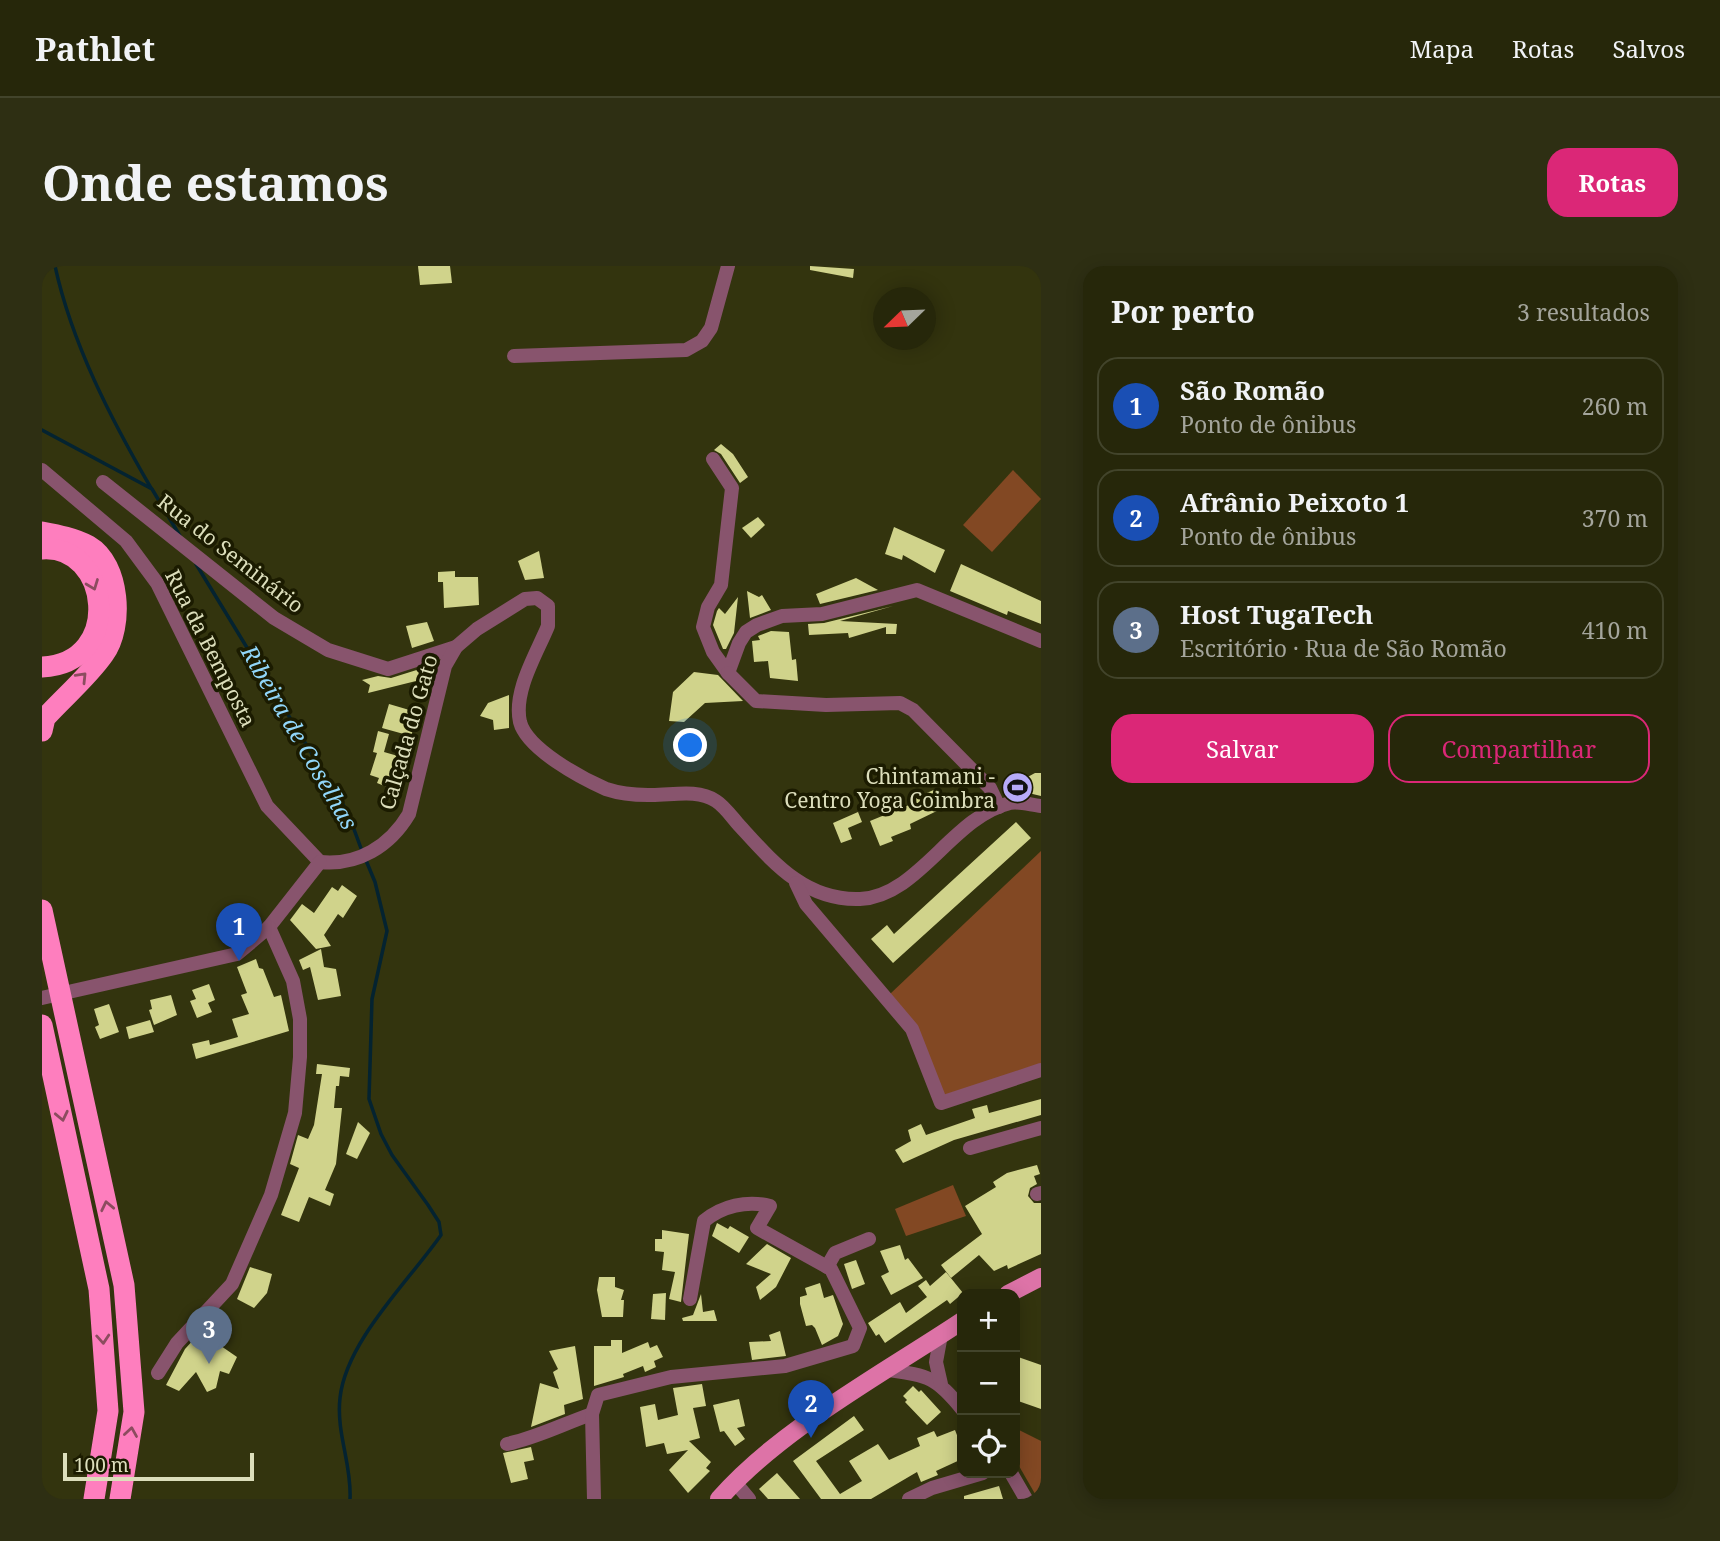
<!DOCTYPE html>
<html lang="pt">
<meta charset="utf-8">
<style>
body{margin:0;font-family:"Noto Serif",serif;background:#2e2f13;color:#f1f3f6}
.controls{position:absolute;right:21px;bottom:21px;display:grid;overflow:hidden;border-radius:14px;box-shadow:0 4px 18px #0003}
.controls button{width:63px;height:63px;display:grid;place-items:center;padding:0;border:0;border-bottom:2px solid #42442b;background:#26270a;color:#f1f3f6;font:35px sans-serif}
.compass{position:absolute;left:831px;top:21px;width:63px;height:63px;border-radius:50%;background:#26270a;box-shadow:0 4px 18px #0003;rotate:247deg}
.scale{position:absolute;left:21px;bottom:18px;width:191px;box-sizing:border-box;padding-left:7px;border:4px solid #dcdebb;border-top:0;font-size:19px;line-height:24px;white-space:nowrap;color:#dcdebb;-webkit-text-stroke:5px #1b1b00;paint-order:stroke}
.you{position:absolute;left:649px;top:480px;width:24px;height:24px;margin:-18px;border:5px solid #fff;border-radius:50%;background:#1a73e8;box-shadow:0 0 0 10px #1a73e833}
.badge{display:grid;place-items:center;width:46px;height:46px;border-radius:50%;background:#db2777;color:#fff;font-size:23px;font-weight:700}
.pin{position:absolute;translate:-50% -58px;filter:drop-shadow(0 2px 4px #0008)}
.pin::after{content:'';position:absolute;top:37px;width:24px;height:21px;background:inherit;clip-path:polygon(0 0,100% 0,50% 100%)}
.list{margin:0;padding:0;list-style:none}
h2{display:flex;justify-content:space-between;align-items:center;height:91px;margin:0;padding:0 28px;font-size:30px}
h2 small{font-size:23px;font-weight:400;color:#a4a59c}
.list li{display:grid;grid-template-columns:46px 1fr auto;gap:21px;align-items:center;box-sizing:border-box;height:98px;margin:0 14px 14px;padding:0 14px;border:2px solid #42442b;border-radius:21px}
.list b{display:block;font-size:26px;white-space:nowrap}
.list p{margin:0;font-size:23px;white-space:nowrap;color:#a4a59c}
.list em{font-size:23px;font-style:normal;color:#a4a59c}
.actions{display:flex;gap:14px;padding:21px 28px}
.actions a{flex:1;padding:16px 0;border:2px solid #db2777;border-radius:21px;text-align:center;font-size:24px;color:#db2777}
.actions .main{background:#db2777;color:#fff}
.icon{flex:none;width:38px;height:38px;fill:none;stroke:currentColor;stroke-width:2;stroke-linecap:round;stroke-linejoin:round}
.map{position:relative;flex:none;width:999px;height:1233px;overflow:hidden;border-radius:21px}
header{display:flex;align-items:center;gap:42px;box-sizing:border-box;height:98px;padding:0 35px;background:#26270a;border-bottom:2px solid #42442b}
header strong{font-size:33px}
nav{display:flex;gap:38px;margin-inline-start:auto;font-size:24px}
.intro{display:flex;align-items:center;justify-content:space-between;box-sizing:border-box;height:168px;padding:0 42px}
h1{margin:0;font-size:49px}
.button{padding:18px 32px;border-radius:21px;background:#db2777;color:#fff;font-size:24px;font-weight:700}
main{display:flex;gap:42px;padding:0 42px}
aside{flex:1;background:#26270a;border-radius:21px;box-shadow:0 4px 18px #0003}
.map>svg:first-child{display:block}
</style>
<header>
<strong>Pathlet</strong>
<nav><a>Mapa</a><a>Rotas</a><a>Salvos</a></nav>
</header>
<div class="intro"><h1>Onde estamos</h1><a class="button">Rotas</a></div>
<main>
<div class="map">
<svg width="999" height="1233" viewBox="0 0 999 1233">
<rect width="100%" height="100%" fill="#33340e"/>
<g fill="#824823">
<path d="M 971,204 L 999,233 L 950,286 L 921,259 Z"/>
<path d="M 999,585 L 999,800 L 902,830 L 848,728 Z"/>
<path d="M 911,919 L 924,950 L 864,970 L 853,943 Z"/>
<path d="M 973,1162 L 999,1175 L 999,1233 L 996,1233 L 973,1193 Z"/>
</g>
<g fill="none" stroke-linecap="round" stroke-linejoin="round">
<g stroke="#042330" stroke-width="3.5">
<path d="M 13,0 C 30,78 69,153 109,222"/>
<path d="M 0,164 L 110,223 L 138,270"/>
<path d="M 154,298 L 306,547 L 320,585"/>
<path d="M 308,1233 C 310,1199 294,1167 298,1132 C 304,1075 367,1015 399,969 L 397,956 L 386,939 L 350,889 L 339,868 L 327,833 L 330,733 L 345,665 L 333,616 L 323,592"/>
</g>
</g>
<g fill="#d0d38b">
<path d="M 376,0 L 408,0 L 410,17 L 378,19 Z"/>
<path d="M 768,0 L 812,3 L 811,12 L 768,4 Z"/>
<path d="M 679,178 L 691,188 L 706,211 L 698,217 L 679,188 L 672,184 Z"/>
<path d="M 716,251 L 723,259 L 709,272 L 700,262 Z"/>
<path d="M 852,261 L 903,284 L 893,307 L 861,289 L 860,294 L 843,288 Z"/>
<path d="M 497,285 L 502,312 L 483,314 L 476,295 Z"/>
<path d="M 919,298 L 999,335 L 999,358 L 966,345 L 965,349 L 908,325 Z"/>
<path d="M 413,305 L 413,311 L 436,311 L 437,339 L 402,342 L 401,316 L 396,316 L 396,306 Z"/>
<path d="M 814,312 L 836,324 L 778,338 L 774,328 Z"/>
<path d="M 705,325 L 717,331 L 720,329 L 729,344 L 708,352 Z"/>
<path d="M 696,331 L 692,367 L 684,383 L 681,383 L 671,359 L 675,345 L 677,342 L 683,348 Z"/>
<path d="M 851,340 L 798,355 L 855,358 L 854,368 L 844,368 L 844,361 L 807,372 L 806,367 L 767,369 L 766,358 L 782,357 Z"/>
<path d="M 385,356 L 392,375 L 370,382 L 364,360 Z"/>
<path d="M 729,365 L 747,366 L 750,394 L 754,393 L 756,415 L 728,412 L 726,395 L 712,396 L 710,375 L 718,374 L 716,370 Z"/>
<path d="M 381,402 L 386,412 L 326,427 L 328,419 L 320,414 L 336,410 L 349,412 Z"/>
<path d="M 652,406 L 676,409 L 701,435 L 663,437 L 642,456 L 627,455 L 631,426 Z"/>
<path d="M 467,429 L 467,462 L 452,464 L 451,454 L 438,450 L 446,437 Z"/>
<path d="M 347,438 L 381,448 L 378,463 L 372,461 L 369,470 L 340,462 Z"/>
<path d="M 336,465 L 347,468 L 342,486 L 363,492 L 360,504 L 351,502 L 345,521 L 335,517 L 337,512 L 328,509 L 335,487 L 331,486 Z"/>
<path d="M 993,507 L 999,507 L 999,530 L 965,522 Z"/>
<path d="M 894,523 L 901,542 L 868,558 L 869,563 L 849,571 L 851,575 L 838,580 L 828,555 L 867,539 L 866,535 Z"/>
<path d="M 816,546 L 820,556 L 806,562 L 810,573 L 799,577 L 791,557 Z"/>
<path d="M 974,556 L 989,572 L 851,697 L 829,673 L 845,659 L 852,668 Z"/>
<path d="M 300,619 L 315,630 L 301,652 L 296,648 L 282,669 L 289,680 L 274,683 L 248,654 L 260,638 L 272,647 L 290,621 L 296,625 Z"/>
<path d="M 279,683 L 282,701 L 294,703 L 299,730 L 276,734 L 268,701 L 261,704 L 257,694 Z"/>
<path d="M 214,693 L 217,702 L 221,703 L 232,731 L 239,729 L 247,765 L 154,793 L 150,778 L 167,774 L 168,779 L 196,771 L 190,753 L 207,748 L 199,729 L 205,727 L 195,701 Z"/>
<path d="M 167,718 L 173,734 L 166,737 L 170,746 L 155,752 L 148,735 L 154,733 L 150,724 Z"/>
<path d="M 129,729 L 135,749 L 112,759 L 107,744 L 110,743 L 108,734 Z"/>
<path d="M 67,738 L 77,766 L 58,773 L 53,761 L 57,759 L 52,743 Z"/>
<path d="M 108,754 L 112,766 L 87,773 L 84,761 Z"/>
<path d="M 275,798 L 308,802 L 307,811 L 298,810 L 297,820 L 294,820 L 292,842 L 300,842 L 294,898 L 283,924 L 292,928 L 288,940 L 267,931 L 257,956 L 239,949 L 257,902 L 248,898 L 256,869 L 266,873 L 272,859 L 280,808 L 274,808 Z"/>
<path d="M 999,833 L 999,849 L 912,874 L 861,897 L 853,884 L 869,875 L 866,864 L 879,858 L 884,869 L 933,852 L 930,843 L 945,839 L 947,847 Z"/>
<path d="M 316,856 L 328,867 L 315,893 L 304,888 Z"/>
<path d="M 995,899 L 998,908 L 992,910 L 995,918 L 988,922 L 986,930 L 992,937 L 999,937 L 999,988 L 966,1003 L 965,999 L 952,1005 L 937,989 L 909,1012 L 899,999 L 940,968 L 923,940 L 954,921 L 951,916 L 965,907 Z"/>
<path d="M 675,957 L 686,963 L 688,960 L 707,971 L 697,987 L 670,970 Z"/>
<path d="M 620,964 L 647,968 L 639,1036 L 627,1033 L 633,1006 L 620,1004 L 622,986 L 613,985 L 613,973 L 620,973 Z"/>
<path d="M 725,978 L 749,992 L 734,1021 L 718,1034 L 714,1021 L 729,1008 L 704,998 Z"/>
<path d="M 858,979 L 863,994 L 866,992 L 881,1012 L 849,1029 L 839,1010 L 847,1006 L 838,985 Z"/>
<path d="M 814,994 L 823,1018 L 810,1023 L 802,998 Z"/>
<path d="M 208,1001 L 230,1008 L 225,1027 L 212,1042 L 195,1033 Z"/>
<path d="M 904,1006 L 921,1027 L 908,1038 L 905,1034 L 843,1077 L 837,1068 L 834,1070 L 826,1057 L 858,1036 L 864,1047 L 885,1031 L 876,1020 L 884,1014 L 888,1020 Z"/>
<path d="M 557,1011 L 573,1011 L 573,1021 L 582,1024 L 579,1034 L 582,1034 L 581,1051 L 560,1051 L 555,1024 Z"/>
<path d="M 778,1017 L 782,1032 L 791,1029 L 801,1058 L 796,1070 L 780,1079 L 773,1062 L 770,1059 L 764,1060 L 758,1038 L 758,1031 L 765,1029 L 763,1022 Z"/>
<path d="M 624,1027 L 623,1054 L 609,1053 L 611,1028 Z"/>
<path d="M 659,1028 L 661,1046 L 672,1044 L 675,1055 L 641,1055 L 640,1052 L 651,1049 Z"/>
<path d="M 173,1050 L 190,1064 L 179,1080 L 195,1091 L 187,1108 L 178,1105 L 174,1122 L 165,1126 L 154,1106 L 137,1125 L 124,1119 L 143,1083 Z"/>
<path d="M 738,1065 L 744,1090 L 710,1094 L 707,1076 L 729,1075 L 727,1069 Z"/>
<path d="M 569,1074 L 580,1074 L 580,1087 L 606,1076 L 608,1082 L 615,1079 L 621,1091 L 612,1095 L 614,1101 L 603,1106 L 601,1100 L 581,1108 L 582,1111 L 552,1120 L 552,1080 L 569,1080 Z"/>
<path d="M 533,1080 L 541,1133 L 522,1139 L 523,1148 L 489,1161 L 498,1117 L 517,1123 L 511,1106 L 516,1103 L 507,1085 Z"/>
<path d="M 973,1090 L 999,1099 L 999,1143 L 973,1134 Z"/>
<path d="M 660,1118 L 664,1140 L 651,1142 L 658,1172 L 647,1175 L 669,1196 L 664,1202 L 668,1205 L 646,1227 L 627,1204 L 646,1184 L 625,1188 L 622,1177 L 604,1181 L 598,1141 L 613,1138 L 616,1154 L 636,1149 L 631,1122 Z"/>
<path d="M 871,1120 L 877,1126 L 879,1124 L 899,1146 L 885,1159 L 863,1136 L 865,1134 L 861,1130 Z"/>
<path d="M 697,1133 L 703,1160 L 695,1162 L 703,1173 L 693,1180 L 682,1165 L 678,1166 L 671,1139 Z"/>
<path d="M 812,1150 L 822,1164 L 774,1195 L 798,1228 L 820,1215 L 807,1195 L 836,1178 L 847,1194 L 878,1180 L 875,1172 L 892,1165 L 895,1171 L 913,1164 L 920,1182 L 920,1193 L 894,1205 L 896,1209 L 879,1216 L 875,1206 L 829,1233 L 779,1233 L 751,1195 Z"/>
<path d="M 489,1181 L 492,1194 L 482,1196 L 486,1213 L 469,1217 L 461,1187 Z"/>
<path d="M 735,1207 L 758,1233 L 726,1233 L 717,1223 Z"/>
<path d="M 957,1220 L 961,1233 L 922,1233 L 922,1230 Z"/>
</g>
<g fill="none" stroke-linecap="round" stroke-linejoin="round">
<g stroke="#88546d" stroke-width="14">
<path d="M 472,90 L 644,84 L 660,75 L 669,62 L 686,0"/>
<path d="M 671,193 L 690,222 L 679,319 L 666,341 L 661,361 L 671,386 L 686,407 L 697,377 L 704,366 L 715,359 L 740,350 L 780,348 L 875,324 L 999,375"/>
<path d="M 0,204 L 84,275 L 115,317 L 225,540 L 278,596"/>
<path d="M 61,216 L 232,352 L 286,384 L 346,403 L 414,381"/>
<path d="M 686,407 L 714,435 L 784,439 L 858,437 L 871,444 L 948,522 L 957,541"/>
<path d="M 278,596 C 316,600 348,580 367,548 L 403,400 L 414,381 L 435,363 L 483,333 L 495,332 L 506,340 L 506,360 C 495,387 471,425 478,456 C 485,483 539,512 564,523 C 576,527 594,529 606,529 C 628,530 654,522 674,535 C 682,540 690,551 696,558 C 730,595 762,635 818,633 C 877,630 910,551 968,537 C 977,535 989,539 999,540"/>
<path d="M 754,617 L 764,638 L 870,763 L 899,837 L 999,804"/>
<path d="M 0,732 L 195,688 L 227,661 L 278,596"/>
<path d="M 928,882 L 999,862"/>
<path d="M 995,928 L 999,927"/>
<path d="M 785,1001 L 793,987 L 827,973"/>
<path d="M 847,1104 C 887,1110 894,1111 920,1143"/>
<path d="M 116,1107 L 135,1077 L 190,1018 L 229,929 L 253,847 L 258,791 L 258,753 L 251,715 L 227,661"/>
<path d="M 899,1118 L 894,1096 L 899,1069"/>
<path d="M 465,1178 C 494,1172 521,1158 550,1148"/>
<path d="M 969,1207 L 984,1233"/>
<path d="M 692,1215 L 707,1233"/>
<path d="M 552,1233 L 550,1148 L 556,1129 L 629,1111 L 743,1100 L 811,1080 L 818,1062 L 789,1003 L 715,962 L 728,940 C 705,934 680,940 662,955 L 648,1033"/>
<path d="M 867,1233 L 890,1222 L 941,1207"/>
</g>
<g stroke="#dd73a7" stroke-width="18">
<path d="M 966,1028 L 999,1011"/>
<path d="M 677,1233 C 738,1163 842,1107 920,1055"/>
</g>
<g stroke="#fe7ebe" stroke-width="21">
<path d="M 0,266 C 16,269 32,272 47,280 C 78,298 82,361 62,388 C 46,411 22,431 3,452 L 0,465"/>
<path d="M 0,283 C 68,278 83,397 0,401"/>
<path d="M 0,644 L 82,1019 L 92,1146 L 78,1233"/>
<path d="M 0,759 L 57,1023 L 66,1145 L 52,1233"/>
</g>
</g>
<defs><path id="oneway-chevron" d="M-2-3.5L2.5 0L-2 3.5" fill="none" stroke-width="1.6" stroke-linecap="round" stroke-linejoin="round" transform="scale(1.75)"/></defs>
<g stroke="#8c4c5f">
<use href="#oneway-chevron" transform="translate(51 319) rotate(69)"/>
<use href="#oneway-chevron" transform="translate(40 411) rotate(-46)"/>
<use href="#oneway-chevron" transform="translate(20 850) rotate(78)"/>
<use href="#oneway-chevron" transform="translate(65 940) rotate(-102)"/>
<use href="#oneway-chevron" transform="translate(61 1073) rotate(86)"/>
<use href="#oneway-chevron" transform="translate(89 1166) rotate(-81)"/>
</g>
<defs>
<symbol id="stadium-disc" viewBox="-11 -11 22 22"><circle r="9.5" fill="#b7abf8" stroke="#1b1b00"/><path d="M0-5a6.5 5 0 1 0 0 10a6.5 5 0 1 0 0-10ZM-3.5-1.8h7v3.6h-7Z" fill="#111"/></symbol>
</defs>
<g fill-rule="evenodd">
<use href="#stadium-disc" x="958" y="504" width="35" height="35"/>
</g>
<g text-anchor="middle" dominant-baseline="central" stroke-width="7" stroke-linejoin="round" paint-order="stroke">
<g font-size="21" fill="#dcdebb" stroke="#1b1b00">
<text transform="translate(189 287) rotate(38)">Rua do Seminário</text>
<text transform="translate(169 382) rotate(63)">Rua da Bemposta</text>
<text transform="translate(366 466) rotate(-74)">Calçada do Gato</text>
</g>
<g font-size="21" fill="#dcdebb" stroke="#1b1b00" text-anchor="end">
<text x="953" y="510">Chintamani -<tspan x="953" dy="24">Centro Yoga Coimbra</tspan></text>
</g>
<g font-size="23" font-style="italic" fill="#91d6f9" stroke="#1b1b00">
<text transform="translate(258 471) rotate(60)">Ribeira de Coselhas</text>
</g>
</g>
</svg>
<div class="controls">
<button>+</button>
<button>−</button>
<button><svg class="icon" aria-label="locate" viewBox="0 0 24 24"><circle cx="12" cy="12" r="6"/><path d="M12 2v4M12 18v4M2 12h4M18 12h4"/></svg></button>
</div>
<svg class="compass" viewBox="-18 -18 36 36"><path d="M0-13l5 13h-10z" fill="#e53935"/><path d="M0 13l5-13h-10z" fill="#a4a59c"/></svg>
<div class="scale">100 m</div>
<div class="you"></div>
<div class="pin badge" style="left:197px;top:695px;background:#1a4fb4">1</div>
<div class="pin badge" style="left:769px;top:1172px;background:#1a4fb4">2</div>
<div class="pin badge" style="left:167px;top:1098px;background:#5c6f8a">3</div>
</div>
<aside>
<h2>Por perto<small>3 resultados</small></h2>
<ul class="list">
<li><span class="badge" style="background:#1a4fb4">1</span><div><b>São Romão</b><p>Ponto de ônibus</p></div><em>260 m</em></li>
<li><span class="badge" style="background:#1a4fb4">2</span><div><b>Afrânio Peixoto 1</b><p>Ponto de ônibus</p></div><em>370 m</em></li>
<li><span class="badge" style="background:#5c6f8a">3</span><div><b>Host TugaTech</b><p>Escritório · Rua de São Romão</p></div><em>410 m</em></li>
</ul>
<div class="actions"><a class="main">Salvar</a><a>Compartilhar</a></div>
</aside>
</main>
